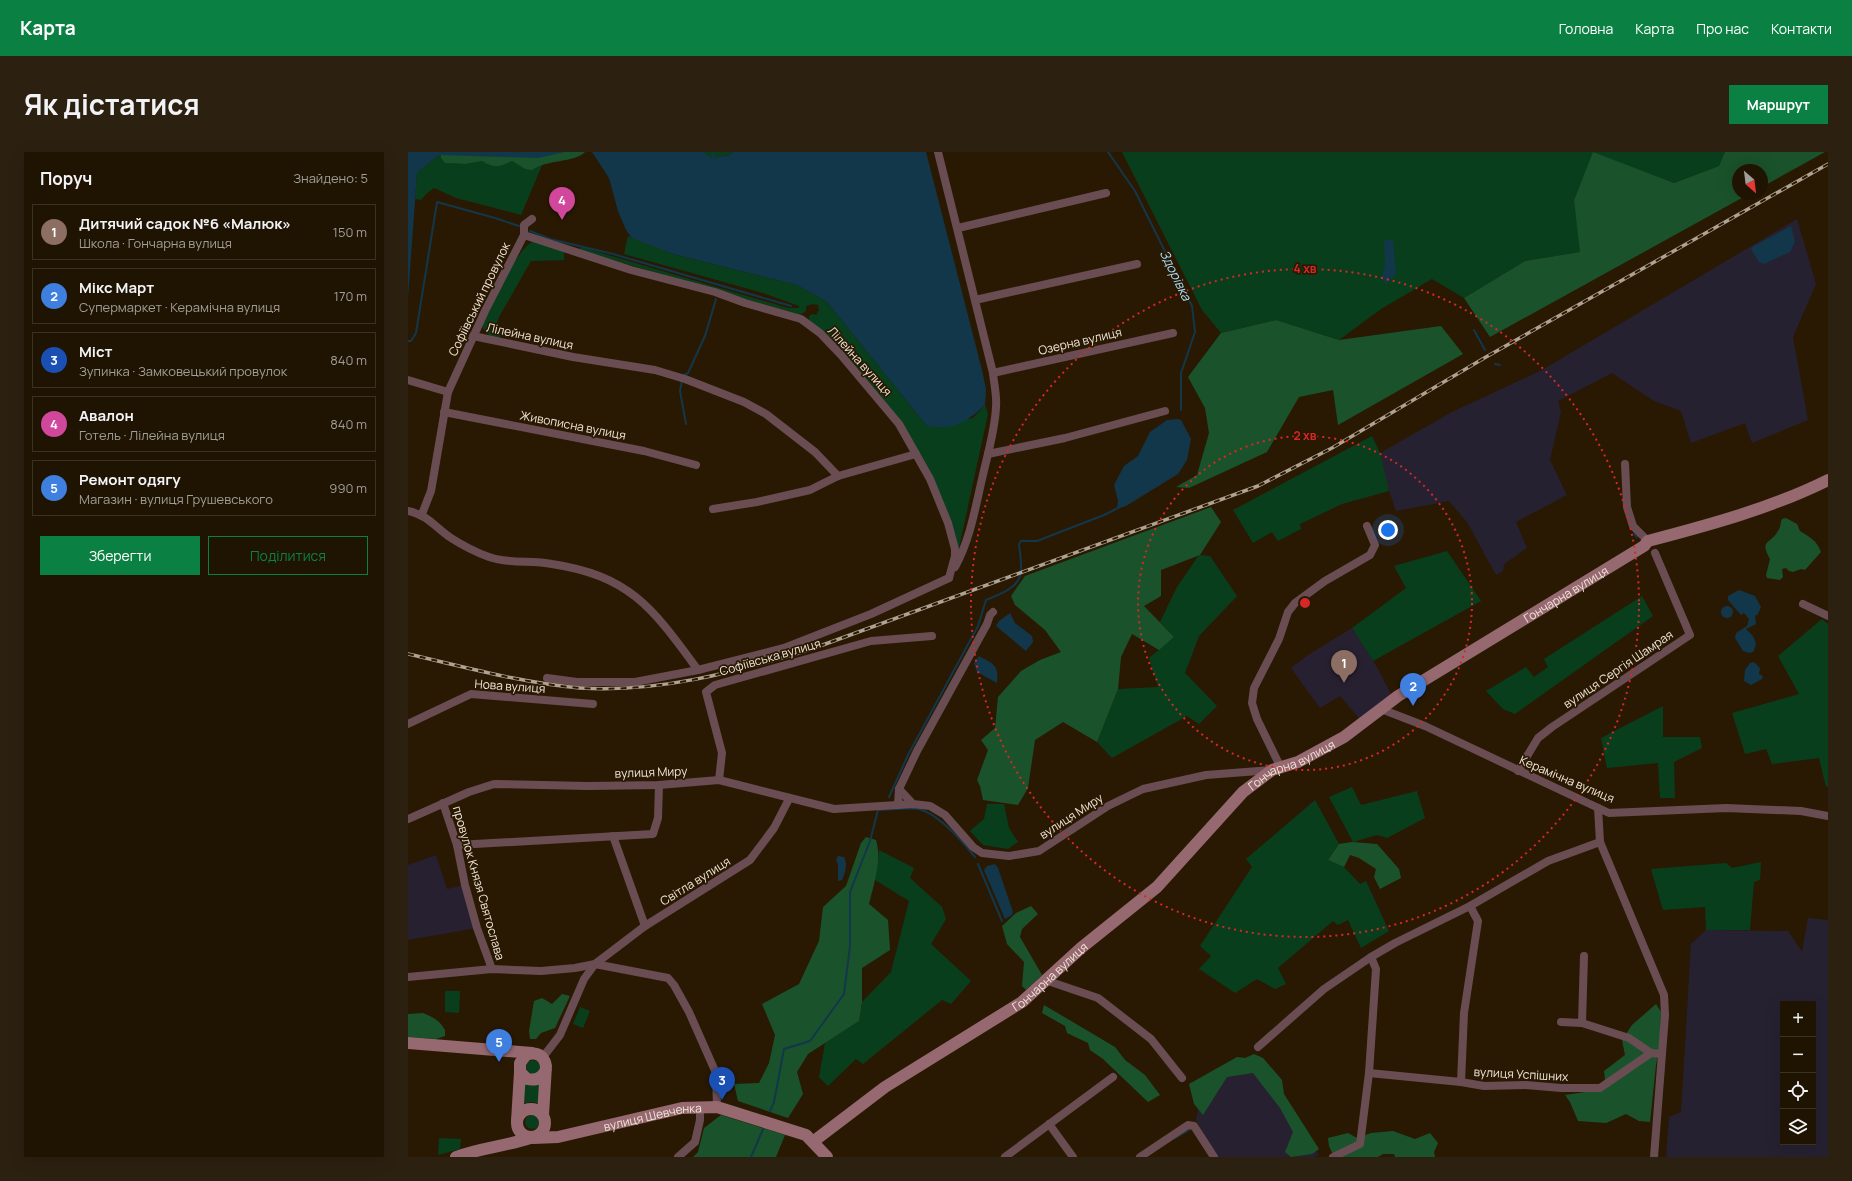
<!DOCTYPE html>
<html lang="uk">
<meta charset="utf-8">
<style>
body{margin:0;font-family:Manrope,sans-serif;background:#2c2011;color:#f1f3f6}
.controls{position:absolute;right:12px;bottom:12px;display:grid;overflow:hidden;border-radius:0px;box-shadow:0 4px 16px #0002}
.controls button{width:36px;height:36px;display:grid;place-items:center;padding:0;border:0;border-bottom:1px solid #3c3224;background:#1f1302;color:#f1f3f6;font:20px sans-serif}
.compass{position:absolute;left:1324px;top:12px;width:36px;height:36px;border-radius:50%;background:#1f1302;box-shadow:0 4px 16px #0002;rotate:152deg}
.you{position:absolute;left:980px;top:378px;width:14px;height:14px;margin:-10px;border:3px solid #fff;border-radius:50%;background:#1a73e8;box-shadow:0 0 0 6px #1a73e833}
.badge{display:grid;place-items:center;width:26px;height:26px;border-radius:50%;background:#0b8043;color:#fff;font-size:13px;font-weight:700}
.pin{position:absolute;translate:-50% -33px;filter:drop-shadow(0 1px 2px #0008)}
.pin::after{content:'';position:absolute;top:21px;width:14px;height:12px;background:inherit;clip-path:polygon(0 0,100% 0,50% 100%)}
.list{margin:0;padding:0;list-style:none}
h2{display:flex;justify-content:space-between;align-items:center;height:52px;margin:0;padding:0 16px;font-size:17px}
h2 small{font-size:13px;font-weight:400;color:#a19e99}
.list li{display:grid;grid-template-columns:26px 1fr auto;gap:12px;align-items:center;box-sizing:border-box;height:56px;margin:0 8px 8px;padding:0 8px;border:1px solid #3c3224;border-radius:0px}
.list b{display:block;font-size:15px;white-space:nowrap}
.list p{margin:0;font-size:13px;white-space:nowrap;color:#a19e99}
.list em{font-size:13px;font-style:normal;color:#a19e99}
.actions{display:flex;gap:8px;padding:12px 16px}
.actions a{flex:1;padding:9px 0;border:1px solid #0b8043;border-radius:0px;text-align:center;font-size:14px;color:#0b8043}
.actions .main{background:#0b8043;color:#fff}
.icon{flex:none;width:22px;height:22px;fill:none;stroke:currentColor;stroke-width:2;stroke-linecap:round;stroke-linejoin:round}
.map{position:relative;flex:none;width:1420px;height:1005px;overflow:hidden;border-radius:0px}
header{display:flex;align-items:center;gap:24px;box-sizing:border-box;height:56px;padding:0 20px;background:#0b8043;color:#fff}
header strong{font-size:19px}
nav{display:flex;gap:22px;margin-inline-start:auto;font-size:14px}
.intro{display:flex;align-items:center;justify-content:space-between;box-sizing:border-box;height:96px;padding:0 24px}
h1{margin:0;font-size:28px}
.button{padding:10px 18px;border-radius:0px;background:#0b8043;color:#fff;font-size:14px;font-weight:700}
main{display:flex;gap:24px;padding:0 24px}
aside{flex:1;background:#1f1302;border-radius:0px;box-shadow:0 4px 16px #0002}
.map>svg:first-child{display:block}
</style>
<header>
<strong>Карта</strong>
<nav><a>Головна</a><a>Карта</a><a>Про нас</a><a>Контакти</a></nav>
</header>
<div class="intro"><h1>Як дістатися</h1><a class="button">Маршрут</a></div>
<main>
<aside>
<h2>Поруч<small>Знайдено: 5</small></h2>
<ul class="list">
<li><span class="badge" style="background:#8d6e63">1</span><div><b>Дитячий садок №6 «Малюк»</b><p>Школа · Гончарна вулиця</p></div><em>150 m</em></li>
<li><span class="badge" style="background:#3f7fe0">2</span><div><b>Мікс Март</b><p>Супермаркет · Керамічна вулиця</p></div><em>170 m</em></li>
<li><span class="badge" style="background:#1a4fb4">3</span><div><b>Міст</b><p>Зупинка · Замковецький провулок</p></div><em>840 m</em></li>
<li><span class="badge" style="background:#d1479c">4</span><div><b>Авалон</b><p>Готель · Лілейна вулиця</p></div><em>840 m</em></li>
<li><span class="badge" style="background:#3f7fe0">5</span><div><b>Ремонт одягу</b><p>Магазин · вулиця Грушевського</p></div><em>990 m</em></li>
</ul>
<div class="actions"><a class="main">Зберегти</a><a>Поділитися</a></div>
</aside>
<div class="map">
<svg width="1420" height="1005" viewBox="0 0 1420 1005">
<rect width="100%" height="100%" fill="#291903"/>
<g fill="#262131" fill-rule="evenodd">
<path d="M 1389,67 L 1408,132 L 1385,185 L 1400,268 L 1344,291 L 1337,271 L 1283,291 L 1273,259 L 1246,249 L 1204,221 L 1150,249 L 1153,260 L 1142,308 L 1159,343 L 1108,370 L 1119,396 L 1096,412 L 1095,419 L 1088,423 L 1059,370 L 1041,349 L 988,359 L 976,324 L 972,301 L 1044,260 L 1134,218 Z"/>
<path d="M 1400,766 L 1420,768 L 1420,1005 L 1258,1005 L 1261,965 L 1273,960 L 1283,792 L 1298,778 L 1380,779 L 1394,800 ZM 1375,852 L 1405,852 L 1405,990 L 1375,990 Z"/>
</g>
<g fill="#272030">
<path d="M 944,476 L 970,517 L 986,548 L 955,571 L 932,544 L 912,556 L 883,516 L 900,503 Z"/>
<path d="M 28,703 L 39,737 L 57,733 L 69,776 L 0,788 L 0,713 Z"/>
<path d="M 843,909 L 906,996 L 911,1003 L 906,1005 L 809,1005 L 788,968 L 790,959 L 798,943 L 815,924 Z"/>
</g>
<g fill="#093e1c">
<path d="M 296,0 L 325,0 L 322,3 L 304,6 Z"/>
<path d="M 714,0 L 1317,0 L 1311,14 L 1266,31 L 1185,1 L 1166,48 L 1173,100 L 1117,109 L 1056,146 L 1024,127 L 973,157 L 931,188 L 868,168 L 813,181 L 794,158 Z"/>
<path d="M 31,3 L 33,3 L 37,11 L 58,12 L 74,9 C 86,17 93,15 104,9 L 117,17 L 135,11 L 113,63 L 48,46 L 26,36 L 18,42 L 13,48 L 7,47 L 9,21 Z"/>
<path d="M 220,84 L 265,102 L 389,133 L 419,150 L 518,273 L 565,266 L 577,253 L 580,262 L 551,396 L 548,393 L 498,278 L 469,240 L 443,210 L 401,170 L 401,164 L 404,162 L 408,163 L 411,158 L 410,153 L 405,152 L 398,154 L 398,159 L 392,163 L 171,98 L 173,95 L 380,156 L 391,156 L 391,154 L 355,141 L 216,102 Z"/>
<path d="M 126,89 L 156,100 L 156,108 L 123,109 L 91,165 L 87,176 L 92,181 L 92,186 C 84,186 77,182 74,174 C 84,155 107,97 126,89 Z"/>
<path d="M 964,284 L 972,301 L 981,339 L 934,352 L 892,372 L 893,377 L 870,389 L 864,380 L 845,391 L 825,358 Z"/>
<path d="M 1039,399 L 1073,449 L 965,509 L 944,476 L 998,436 L 986,414 Z"/>
<path d="M 791,403 L 802,404 L 829,444 L 791,484 L 777,521 L 809,554 L 791,572 L 779,564 L 704,606 L 689,590 L 710,537 L 750,535 L 741,506 L 766,485 L 752,470 L 769,435 Z"/>
<path d="M 1234,444 L 1245,464 L 1107,562 L 1095,557 L 1078,539 L 1118,515 L 1126,525 L 1140,515 L 1136,507 Z"/>
<path d="M 1414,467 L 1420,472 L 1420,634 L 1418,635 L 1411,606 L 1364,612 L 1358,597 L 1337,602 L 1324,561 L 1391,542 L 1370,504 Z"/>
<path d="M 1255,554 L 1255,585 L 1292,585 L 1294,596 L 1266,610 L 1267,646 L 1252,646 L 1250,611 L 1199,616 L 1193,586 Z"/>
<path d="M 944,635 L 953,653 L 1009,639 L 1017,666 L 979,686 L 969,683 L 945,690 L 921,645 Z"/>
<path d="M 907,648 L 931,692 L 920,708 L 936,715 L 952,732 L 958,729 L 981,779 L 953,796 L 940,768 L 930,773 L 925,769 L 870,816 L 878,832 L 867,837 L 849,827 L 827,841 L 791,817 L 803,804 L 792,794 L 844,715 L 838,707 Z"/>
<path d="M 579,652 L 596,652 L 601,676 L 610,690 L 600,697 L 575,693 L 562,679 L 576,667 Z"/>
<path d="M 471,698 L 506,716 L 502,726 L 534,755 L 538,767 L 523,792 L 563,829 L 543,852 L 534,848 L 455,912 L 448,907 L 420,934 L 411,925 L 417,891 L 451,869 L 454,850 L 483,820 L 501,749 L 467,728 Z"/>
<path d="M 1353,710 L 1352,728 L 1346,730 L 1342,778 L 1298,778 L 1297,755 L 1255,758 L 1243,717 L 1318,711 L 1324,716 Z"/>
<path d="M 37,839 L 52,839 L 51,861 L 37,860 Z"/>
<path d="M 172,855 L 182,859 L 175,876 L 165,872 Z"/>
<circle cx="125" cy="915" r="7"/>
<path d="M 117,932 L 134,932 L 133,952 L 124,950 L 116,951 Z"/>
<circle cx="124" cy="970" r="7"/>
<path d="M 31,986 L 53,987 L 52,997 L 30,1003 Z"/>
</g>
<g fill="#1a532b">
<path d="M 33,0 L 177,0 C 166,11 140,7 124,18 L 117,17 L 104,9 C 93,15 86,17 74,9 L 58,12 L 37,11 L 33,6 Z"/>
<path d="M 1185,0 L 1266,31 L 1311,14 L 1317,0 L 1417,0 L 1354,35 L 1354,18 L 1330,18 L 1330,42 L 1341,42 L 1082,185 L 1056,146 L 1117,109 L 1172,100 L 1166,48 Z"/>
<path d="M 868,168 L 931,188 L 1033,174 L 1055,202 L 930,273 L 925,238 L 891,245 L 859,300 L 781,336 L 768,335 L 789,323 L 801,281 L 797,256 L 780,225 L 813,181 Z"/>
<path d="M 803,355 L 813,370 L 792,403 L 753,418 L 753,444 L 736,454 L 766,485 L 751,498 L 724,482 L 713,505 L 710,537 L 689,590 L 655,570 L 627,588 L 620,636 L 610,653 L 575,648 L 572,634 L 569,628 L 580,598 L 573,588 L 587,576 L 590,545 L 613,519 L 632,508 L 653,500 L 637,478 L 607,453 L 603,444 L 617,424 Z"/>
<path d="M 1378,366 L 1389,372 L 1392,379 C 1402,385 1409,389 1413,400 L 1397,418 L 1393,417 L 1385,420 L 1381,419 L 1378,416 L 1374,417 L 1375,425 L 1372,428 L 1359,426 L 1358,423 L 1362,407 C 1351,387 1362,393 1370,379 C 1373,375 1372,371 1374,367 Z"/>
<path d="M 458,685 L 468,688 C 474,708 466,732 461,752 L 480,768 L 482,798 L 454,816 L 454,850 L 451,869 L 400,902 L 389,920 L 395,942 L 380,966 L 330,949 L 326,932 L 351,931 L 361,911 L 367,883 L 354,852 L 391,832 L 411,789 L 415,755 L 438,734 L 453,691 Z"/>
<path d="M 944,690 L 969,692 L 991,717 L 993,726 L 972,737 L 966,725 L 968,717 L 951,706 L 942,703 L 936,715 L 920,708 L 931,692 Z"/>
<path d="M 623,754 L 630,762 L 614,777 L 612,785 L 634,823 L 618,838 L 614,834 L 616,810 L 599,792 L 594,774 L 608,761 Z"/>
<path d="M 154,842 L 162,844 L 147,876 L 133,881 L 128,887 L 122,887 L 121,879 L 126,849 L 134,846 L 144,852 Z"/>
<path d="M 1248,852 L 1253,860 L 1252,892 L 1248,913 L 1242,970 L 1231,969 L 1218,962 L 1198,971 L 1170,969 L 1162,950 L 1157,943 L 1198,937 L 1196,919 L 1217,903 L 1214,888 L 1224,873 Z"/>
<path d="M 636,853 L 707,895 L 717,908 L 737,923 L 752,943 L 740,950 L 695,907 L 682,898 L 680,891 L 659,881 L 657,874 L 634,861 Z"/>
<path d="M 15,861 C 25,865 31,868 37,878 L 37,884 L 28,887 L 0,885 L 0,862 Z"/>
<path d="M 846,902 L 855,906 L 874,928 L 876,942 L 911,997 L 904,1002 L 883,1005 L 877,1000 L 885,980 L 872,956 L 845,921 L 819,925 L 795,963 L 786,952 L 781,932 L 829,905 L 837,906 Z"/>
<path d="M 313,963 L 377,983 L 368,1005 L 285,1005 L 290,1000 L 296,976 Z"/>
<path d="M 985,979 L 1007,987 L 1022,981 L 1030,991 L 1026,1000 L 1027,1005 L 987,1005 L 986,1002 L 975,1002 L 970,1005 L 926,1005 L 921,994 L 920,986 L 940,981 L 949,986 L 963,981 Z"/>
</g>
<g fill="#12374a">
<path d="M 0,0 L 157,0 L 130,6 L 31,3 L 9,21 L 0,146 Z"/>
<path d="M 184,0 L 296,0 L 304,6 L 322,3 L 325,0 L 518,0 L 574,218 L 578,237 L 577,253 C 560,270 542,280 518,273 L 419,150 L 389,133 L 265,102 L 224,86 L 218,78 L 210,59 L 201,26 Z"/>
<path d="M 1383,74 L 1387,90 L 1382,100 L 1356,112 L 1351,110 L 1343,97 L 1346,94 Z"/>
<path d="M 985,87 L 988,122 L 978,132 L 974,127 L 977,113 L 976,89 Z"/>
<path d="M 769,267 L 773,268 L 783,287 L 779,308 L 770,322 L 718,354 L 709,357 L 710,349 L 706,333 L 716,314 L 730,304 L 742,280 L 759,268 Z"/>
<path d="M 1331,438 L 1347,444 L 1353,455 L 1350,462 L 1347,464 L 1348,472 L 1338,477 L 1345,484 L 1348,491 L 1346,499 L 1342,501 L 1335,499 L 1327,486 L 1328,481 L 1339,474 L 1341,467 L 1336,461 L 1333,463 L 1320,448 L 1320,444 Z"/>
<circle cx="1319" cy="460" r="6"/>
<path d="M 602,461 L 607,471 L 624,484 L 625,490 L 618,499 L 588,474 L 591,469 Z"/>
<path d="M 571,504 C 585,512 591,512 589,531 L 569,520 L 566,511 Z"/>
<path d="M 1346,510 L 1352,516 L 1351,522 L 1355,524 L 1354,527 L 1343,533 L 1336,529 L 1337,518 L 1342,511 Z"/>
<path d="M 430,704 L 436,705 C 440,713 437,721 434,728 L 430,729 L 430,712 L 428,708 Z"/>
<path d="M 587,712 L 590,716 L 605,760 L 604,763 L 597,767 L 576,718 L 579,714 Z"/>
</g>
<g fill="none" stroke-linecap="round" stroke-linejoin="round">
<g stroke="#12374a" stroke-width="2">
<path d="M 700,0 L 727,39 L 784,154 L 787,180 L 773,221 L 773,258"/>
<path d="M 305,7 L 306,0"/>
<path d="M 122,79 L 142,87 L 205,102 L 383,154"/>
<path d="M 1066,178 L 1077,198"/>
<path d="M 0,189 L 3,189 L 8,181 L 29,50 L 87,66 L 111,74"/>
<path d="M 1087,212 L 1092,213"/>
<path d="M 276,223 L 280,221 L 297,184 L 308,147"/>
<path d="M 274,228 L 272,239 L 278,272"/>
<path d="M 1226,382 L 1229,385"/>
<path d="M 481,645 L 500,603 L 570,474 L 578,448 C 614,433 616,430 611,392 L 613,389 L 629,389 L 696,363 L 710,356"/>
<path d="M 570,712 L 594,769"/>
<path d="M 362,959 L 366,950 L 376,897 L 402,889 L 436,842 L 442,794 L 442,740 L 462,689 L 470,658 C 483,658 498,655 511,657 C 531,662 554,689 567,705"/>
<path d="M 767,986 L 781,978"/>
<path d="M 343,1005 L 356,975"/>
</g>
<g stroke="#6a4d52" stroke-width="8">
<path d="M 530,0 L 585,221 C 586,232 589,243 588,255 C 587,279 579,304 574,327 C 567,357 562,388 547,415"/>
<path d="M 550,76 L 698,41"/>
<path d="M 116,83 L 223,118 L 307,140 L 337,151 L 393,167 L 412,181 L 433,203 L 491,272 L 522,327 L 540,371 L 547,397 L 547,404 L 541,426"/>
<path d="M 567,148 L 729,112"/>
<path d="M 65,184 L 165,205 L 247,218 L 277,227 L 336,250 L 358,262 L 407,300 L 430,324"/>
<path d="M 585,221 L 765,181"/>
<path d="M 0,228 L 40,240"/>
<path d="M 36,260 L 236,299 L 288,313"/>
<path d="M 580,302 L 657,286 L 757,259"/>
<path d="M 1217,312 L 1219,355 L 1225,374 L 1240,389"/>
<path d="M 305,357 L 349,350 L 402,338 L 430,324 L 508,302"/>
<path d="M 0,359 C 22,364 25,374 43,386 C 54,393 67,400 81,405 C 100,412 123,408 144,412 C 223,424 245,457 290,518 L 376,496 L 463,462 L 541,426"/>
<path d="M 14,362 L 23,339 L 40,240 L 77,159 L 116,83 L 116,73 L 124,67"/>
<path d="M 1395,452 L 1420,464"/>
<path d="M 139,526 L 169,530 L 227,530 L 290,518"/>
<path d="M 973,557 L 1017,574 L 1201,661 L 1318,656 L 1393,659 L 1420,664"/>
<path d="M 0,572 L 63,542 L 185,552"/>
<path d="M 872,614 L 849,567 L 844,551 L 846,536 L 871,487 L 880,460 L 887,451 L 917,429 L 962,403 L 967,393 L 959,374"/>
<path d="M 1110,619 L 1130,586 L 1144,575 L 1282,483 L 1247,401"/>
<path d="M 311,628 L 314,601 L 298,540 L 307,533 L 463,489 L 524,484"/>
<path d="M 491,637 L 505,652"/>
<path d="M 35,651 L 49,693 L 57,733 L 69,776 L 84,817"/>
<path d="M 490,653 L 491,637 L 509,599 L 579,472 L 582,463 L 585,460"/>
<path d="M 1190,656 L 1192,690 L 1256,843 L 1257,863 L 1246,1005"/>
<path d="M 0,667 L 61,640 L 86,632 L 180,634 L 251,633 L 311,628 L 426,657 L 505,652 L 522,654 L 537,663 L 565,695 L 574,701 L 601,704 L 631,699 L 700,654 L 735,637 L 798,623 L 864,618"/>
<path d="M 205,684 L 237,774"/>
<path d="M 49,693 L 245,682 L 250,666 L 251,633"/>
<path d="M 0,825 L 84,817 L 133,819 L 167,816 L 187,812 L 237,774 L 342,708 L 366,676 L 381,647"/>
<path d="M 637,828 L 690,846 L 743,887 L 774,926"/>
<path d="M 1153,870 L 1174,871 L 1221,886 L 1243,901"/>
<path d="M 1174,871 L 1176,804"/>
<path d="M 850,895 L 916,837 L 963,805 L 987,791 L 1062,754 L 1140,709 L 1192,690"/>
<path d="M 135,905 L 152,883 L 176,827 L 187,812 L 260,826 L 266,833 L 281,860 L 308,921 L 309,955"/>
<path d="M 961,921 L 1053,930 L 1076,934 L 1118,933 L 1153,936 L 1192,936 L 1243,901 L 1254,902"/>
<path d="M 1053,930 L 1056,861 L 1070,769 L 1062,754"/>
<path d="M 641,972 L 665,1005"/>
<path d="M 270,1005 L 287,990 L 292,968 L 292,956"/>
<path d="M 597,1005 L 705,925"/>
<path d="M 732,1005 L 780,973 L 786,974 L 806,1005"/>
<path d="M 925,1005 L 952,992 L 961,921 L 968,817 L 963,805"/>
</g>
<g stroke="#966870" stroke-width="12">
<path d="M 0,891 L 124,901"/>
<circle cx="123" cy="971" r="14"/>
<path d="M 135,963 L 138,914 C 136,903 128,899 118,903 L 112,911 L 112,920 L 119,927 C 128,929 134,926 138,918"/>
<path d="M 109,969 L 112,920"/>
<path id="s1" d="M 125,986 L 150,985 L 274,956 L 309,955 L 398,983 L 419,1005"/>
<path id="s2" d="M 406,989 L 477,935 L 614,850 L 673,796 L 749,735 L 835,640 L 864,618 L 890,610 L 936,585 L 990,544 L 1236,394 L 1240,389 C 1301,373 1364,356 1420,328"/>
<path d="M 48,1005 C 72,996 98,994 122,986"/>
</g>
<defs>
<path id="rail" d="M 0,502 C 57,515 114,531 172,536 C 250,541 327,520 401,498 L 850,334 L 924,296 L 1078,205 L 1420,12"/>
</defs>
<use href="#rail" stroke="#afa292" stroke-width="3.5"/>
<use href="#rail" stroke="#291903" stroke-width="2" stroke-dasharray="6" stroke-linecap="butt"/>
</g>
<g fill="none" stroke="#d62828" stroke-width="2" stroke-dasharray="2 4">
<circle cx="897" cy="451" r="167"/>
<circle cx="897" cy="451" r="334"/>
</g>
<g text-anchor="middle" dominant-baseline="central" stroke-width="3.5" stroke-linejoin="round" paint-order="stroke">
<g font-size="12" fill="#f0e5d7" stroke="#291903">
<text transform="translate(71 147) rotate(-64)">Софіївський провулок</text>
<text transform="translate(122 184) rotate(12)">Лілейна вулиця</text>
<text transform="translate(672 189) rotate(-13)">Озерна вулиця</text>
<text transform="translate(452 209) rotate(48)">Лілейна вулиця</text>
<text transform="translate(165 273) rotate(11)">Живописна вулиця</text>
<text stroke="none"><textPath href="#s2" startOffset="936">Гончарна вулиця</textPath></text>
<text transform="translate(362 505) rotate(-16)">Софіївська вулиця</text>
<text transform="translate(1210 517) rotate(-34)">вулиця Сергія Шамрая</text>
<text transform="translate(102 534) rotate(4)">Нова вулиця</text>
<text stroke="none"><textPath href="#s2" startOffset="612">Гончарна вулиця</textPath></text>
<text transform="translate(243 620) rotate(-2)">вулиця Миру</text>
<text transform="translate(1159 627) rotate(23)">Керамічна вулиця</text>
<text transform="translate(663 664) rotate(-33)">вулиця Миру</text>
<text transform="translate(287 729) rotate(-32)">Світла вулиця</text>
<text transform="translate(71 731) rotate(74)">провулок Князя Святослава</text>
<text stroke="none"><textPath href="#s2" startOffset="288">Гончарна вулиця</textPath></text>
<text transform="translate(1113 922) rotate(3)">вулиця Успішних</text>
<text stroke="none"><textPath href="#s1" startOffset="122">вулиця Шевченка</textPath></text>
</g>
<g font-size="13" font-style="italic" fill="#a8dffe" stroke="#291903">
<text transform="translate(768 123) rotate(64)">Здорівка</text>
</g>
</g>
<circle cx="897" cy="451" r="6" fill="#d62828" stroke="#291903" stroke-width="2"/>
<g font-size="12" text-anchor="middle" font-weight="bold" fill="#d62828" stroke="#291903" stroke-width="3.5" stroke-linejoin="round" paint-order="stroke">
<text x="897" y="121">4 хв</text>
<text x="897" y="288">2 хв</text>
</g>
</svg>
<div class="controls">
<button>+</button>
<button>−</button>
<button><svg class="icon" aria-label="locate" viewBox="0 0 24 24"><circle cx="12" cy="12" r="6"/><path d="M12 2v4M12 18v4M2 12h4M18 12h4"/></svg></button>
<button><svg class="icon" aria-label="layers" viewBox="0 0 24 24"><path d="M12 4l9 5-9 5-9-5zM3 14l9 5 9-5"/></svg></button>
</div>
<svg class="compass" viewBox="-18 -18 36 36"><path d="M0-13l5 13h-10z" fill="#e53935"/><path d="M0 13l5-13h-10z" fill="#a19e99"/></svg>
<div class="you"></div>
<div class="pin badge" style="left:936px;top:531px;background:#8d6e63">1</div>
<div class="pin badge" style="left:1005px;top:554px;background:#3f7fe0">2</div>
<div class="pin badge" style="left:314px;top:948px;background:#1a4fb4">3</div>
<div class="pin badge" style="left:154px;top:68px;background:#d1479c">4</div>
<div class="pin badge" style="left:91px;top:910px;background:#3f7fe0">5</div>
</div>
</main>
